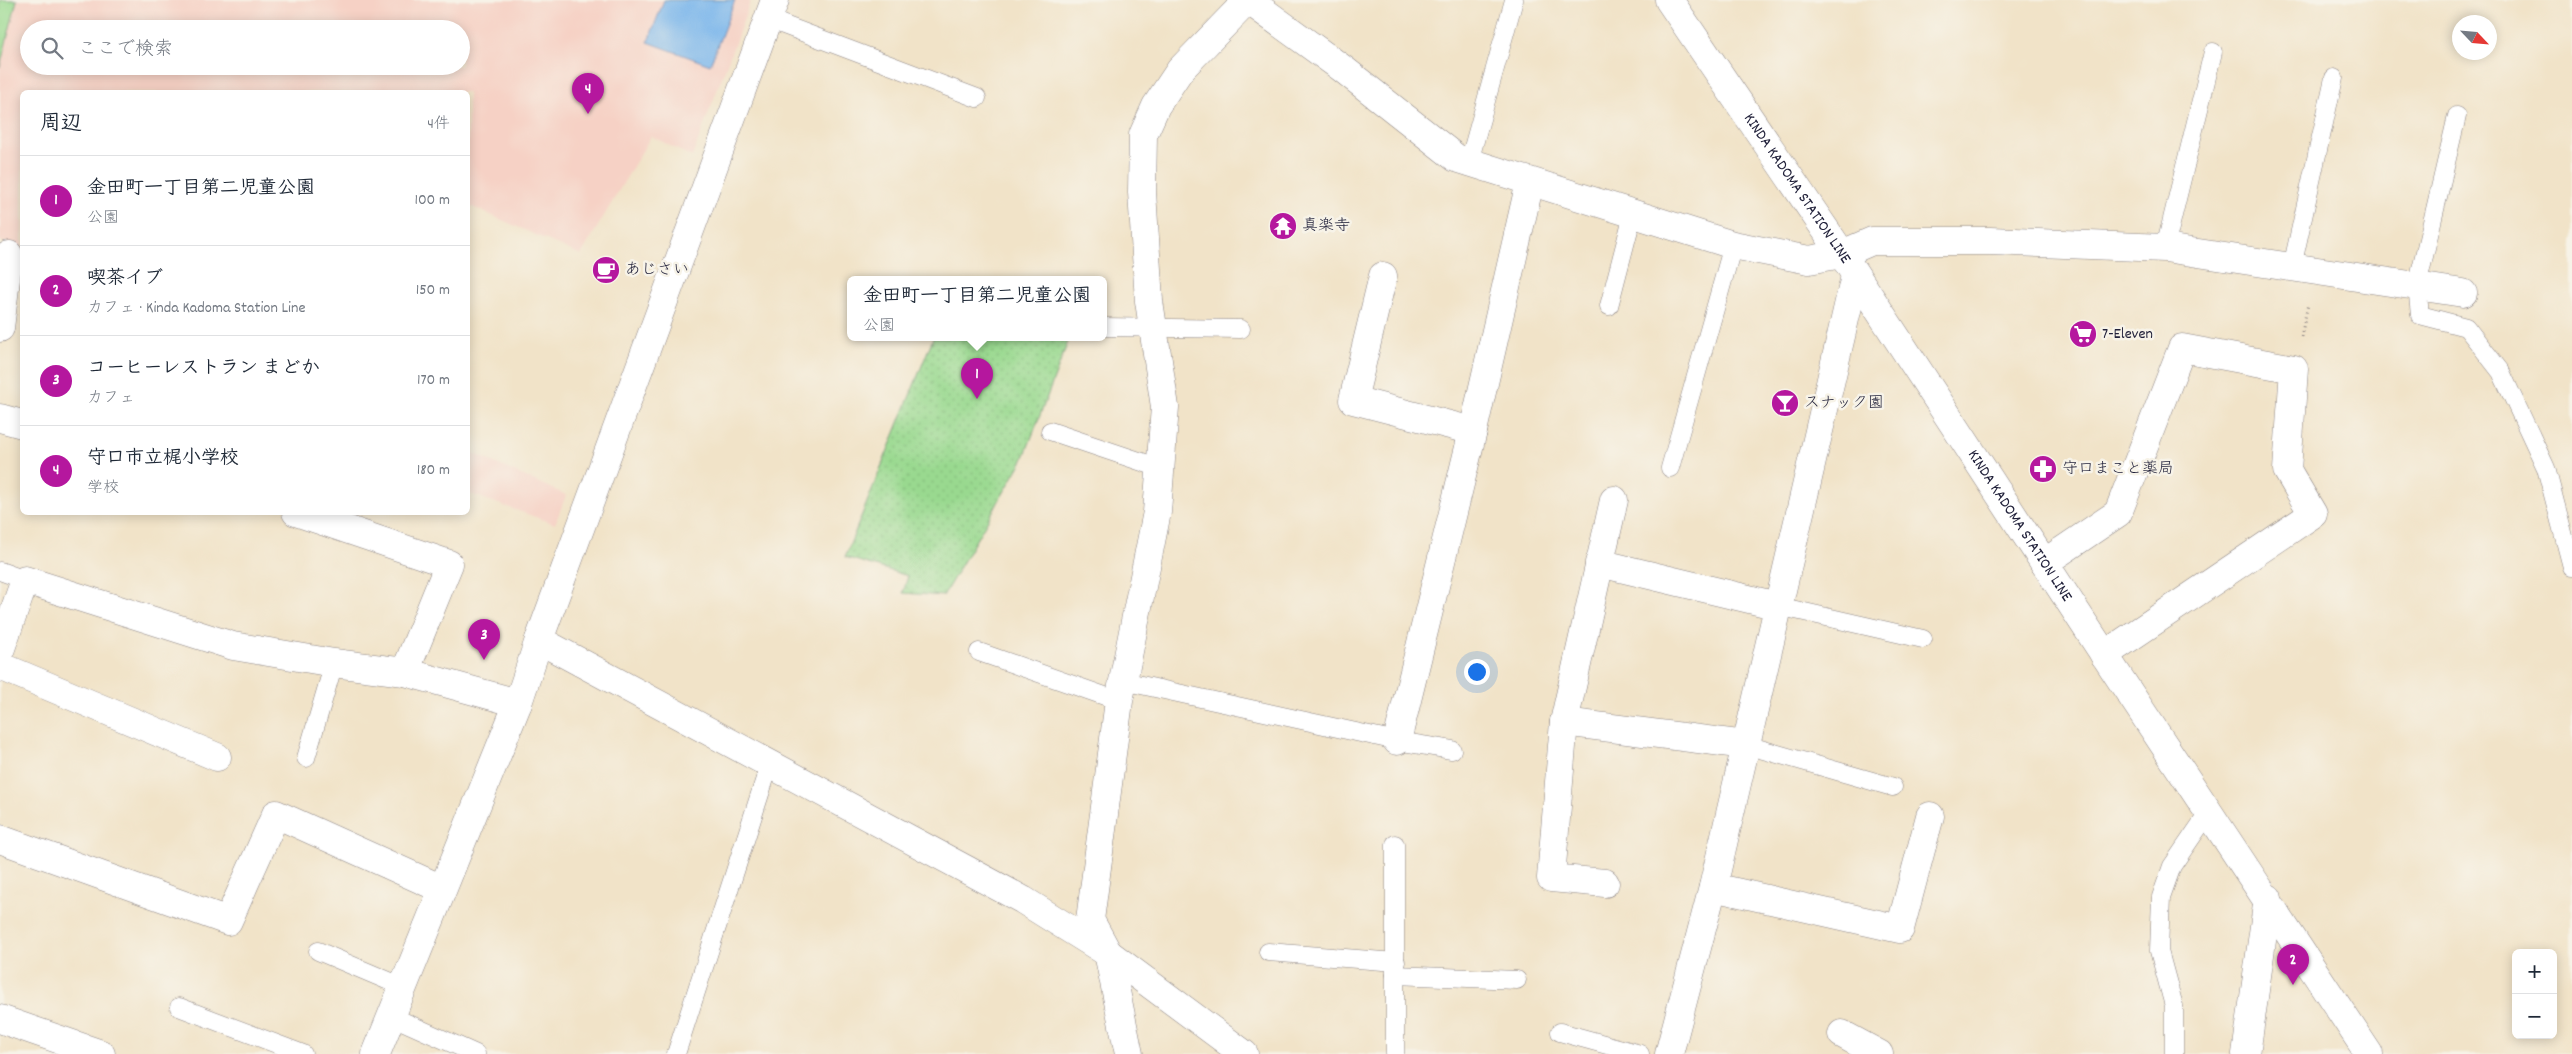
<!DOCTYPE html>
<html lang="ja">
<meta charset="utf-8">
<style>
body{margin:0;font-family:Dekko,"Klee One",sans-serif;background:#f6f6f7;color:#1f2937}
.controls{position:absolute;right:15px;bottom:15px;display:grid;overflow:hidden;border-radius:8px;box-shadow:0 2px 12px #0003}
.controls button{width:45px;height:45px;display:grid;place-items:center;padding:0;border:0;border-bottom:1px solid #e0e1e3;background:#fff;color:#1f2937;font:25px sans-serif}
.compass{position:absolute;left:2452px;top:15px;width:45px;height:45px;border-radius:50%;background:#fff;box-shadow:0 2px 12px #0003;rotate:116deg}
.you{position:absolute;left:1476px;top:671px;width:18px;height:18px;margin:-12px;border:4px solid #fff;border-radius:50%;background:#1a73e8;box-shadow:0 0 0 8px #1a73e833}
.badge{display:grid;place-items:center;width:32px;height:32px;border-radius:50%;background:#b5179e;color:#fff;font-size:16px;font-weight:700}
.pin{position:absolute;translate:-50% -41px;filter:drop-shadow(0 1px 2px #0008)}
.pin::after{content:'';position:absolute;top:26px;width:18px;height:15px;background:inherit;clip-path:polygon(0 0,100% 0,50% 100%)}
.popup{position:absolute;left:847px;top:276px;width:260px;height:65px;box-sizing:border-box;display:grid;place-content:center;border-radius:8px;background:#fff;filter:drop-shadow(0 1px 4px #0005);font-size:16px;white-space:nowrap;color:#747a83}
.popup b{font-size:19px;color:#1f2937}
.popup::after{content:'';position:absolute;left:50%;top:100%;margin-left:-10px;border:10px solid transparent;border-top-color:#fff}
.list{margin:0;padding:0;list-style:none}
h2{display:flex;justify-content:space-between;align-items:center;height:65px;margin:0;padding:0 20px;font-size:21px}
h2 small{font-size:16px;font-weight:400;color:#747a83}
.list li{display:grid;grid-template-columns:32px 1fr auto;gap:15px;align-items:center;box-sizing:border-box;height:90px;padding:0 20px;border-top:1px solid #e0e1e3}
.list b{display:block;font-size:19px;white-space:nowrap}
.list p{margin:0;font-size:16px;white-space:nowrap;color:#747a83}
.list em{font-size:16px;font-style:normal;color:#747a83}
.icon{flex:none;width:28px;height:28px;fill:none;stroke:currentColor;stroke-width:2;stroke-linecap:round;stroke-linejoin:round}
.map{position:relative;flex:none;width:2572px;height:1054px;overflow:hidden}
.search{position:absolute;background:#fff;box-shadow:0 2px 12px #0003;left:20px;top:20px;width:450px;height:55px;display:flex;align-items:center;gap:12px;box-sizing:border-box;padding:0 18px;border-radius:28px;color:#747a83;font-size:19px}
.panel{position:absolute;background:#fff;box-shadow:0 2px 12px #0003;left:20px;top:90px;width:450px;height:425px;border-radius:8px}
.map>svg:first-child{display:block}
</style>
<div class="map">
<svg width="2572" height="1054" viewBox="0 0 2572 1054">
<defs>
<pattern id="park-dots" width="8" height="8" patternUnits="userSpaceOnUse" patternTransform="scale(1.25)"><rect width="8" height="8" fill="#99d98f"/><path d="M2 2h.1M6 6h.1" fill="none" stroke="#84ba7c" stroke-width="1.8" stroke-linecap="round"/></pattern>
</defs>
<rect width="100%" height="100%" fill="#f7f3e8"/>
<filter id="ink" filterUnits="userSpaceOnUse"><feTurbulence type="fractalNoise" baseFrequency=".02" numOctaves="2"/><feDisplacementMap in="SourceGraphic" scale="10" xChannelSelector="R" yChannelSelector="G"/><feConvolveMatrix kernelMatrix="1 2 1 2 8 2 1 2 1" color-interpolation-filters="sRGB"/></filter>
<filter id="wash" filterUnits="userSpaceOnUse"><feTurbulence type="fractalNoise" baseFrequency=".0096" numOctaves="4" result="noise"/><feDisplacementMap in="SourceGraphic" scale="20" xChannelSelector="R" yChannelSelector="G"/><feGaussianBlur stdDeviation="1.12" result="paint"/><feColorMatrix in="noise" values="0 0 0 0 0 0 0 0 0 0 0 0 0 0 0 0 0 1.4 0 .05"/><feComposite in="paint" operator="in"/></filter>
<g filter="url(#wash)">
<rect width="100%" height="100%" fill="#f1e3c8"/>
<g fill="#f6d1c5" fill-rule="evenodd">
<path d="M 0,0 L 751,0 L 692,157 L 651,136 L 581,255 L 468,205 L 468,92 L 22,92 L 22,248 L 0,241 ZM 29,29 L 461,29 L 461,66 L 29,66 Z"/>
<path d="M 468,451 L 566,495 L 555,524 L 468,493 Z"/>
</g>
<path fill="url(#park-dots)" stroke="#5e7e65" d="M 933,338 L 1069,339 L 1023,460 L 943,596 L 903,593 L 908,576 L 845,557 Z"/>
<path fill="#99d98f" stroke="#5e7e65" d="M 0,0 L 17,0 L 0,67 Z"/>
<path fill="#79b5eb" stroke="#4e6c93" d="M 664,0 L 735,0 L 710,65 L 648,42 Z"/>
</g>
<g filter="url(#ink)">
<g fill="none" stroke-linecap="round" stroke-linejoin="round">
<defs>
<g id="service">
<path d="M 768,19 L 977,98"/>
<path d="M 2457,116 L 2417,286 L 2420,315 L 2466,327 L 2501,372 L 2546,468 L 2572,567"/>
<path d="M 1469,162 L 1514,0"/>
<path d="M 2165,248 L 2213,52"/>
<path d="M 2292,267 L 2334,78"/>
<path d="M 1609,306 L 1633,214"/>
<path d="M 1103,327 L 1241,329"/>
<path d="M 1050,431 L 1160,468"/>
<path d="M 1670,468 L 1733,245"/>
<path d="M 0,571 L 25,580"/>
<path d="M 1778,606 L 1923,639"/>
<path d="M 979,652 L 1119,701"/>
<path d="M 1123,681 L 1397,741 L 1452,750"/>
<path d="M 1746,745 L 1893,787"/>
<path d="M 306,758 L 334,663"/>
<path d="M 1395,844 L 1395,1054"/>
<path d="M 318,951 L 403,987"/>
<path d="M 1268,952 L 1396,962"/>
<path d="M 1395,975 L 1517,980"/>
<path d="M 179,1007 L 303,1054"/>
<path d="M 391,1016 L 476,1054"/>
<path d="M 1560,1032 L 1640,1054"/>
<path d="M 676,1054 L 770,763"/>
<path d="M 2174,1054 L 2174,1006 L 2159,951 L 2161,897 L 2172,866 L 2209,812"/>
</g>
<g id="minor">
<path d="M 1248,0 L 1343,69 L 1456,158 L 1733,245 L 1809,260 L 1842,254 L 1872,241 L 1990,241 L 2165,248 L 2463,293"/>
<path d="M 1383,276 L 1353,400 L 1473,431"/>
<path d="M 0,328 L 9,255"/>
<path d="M 0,418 L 22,424"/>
<path d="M 296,512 L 449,564 L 405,672"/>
<path d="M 1599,563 L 1778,606"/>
<path d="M 2044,563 L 2118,513 L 2182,348 L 2294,369 L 2287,470 L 2313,514 L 2104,655"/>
<path d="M 539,640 L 1023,900 L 1108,953 L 1244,1054"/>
<path d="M 0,651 L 25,580 L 233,646 L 334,663 L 405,672 L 518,703"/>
<path d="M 0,666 L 217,757"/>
<path d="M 1564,722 L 1746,745"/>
<path d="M 1397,741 L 1473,431 L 1530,182"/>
<path d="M 0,839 L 228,921 L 276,814 L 442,889"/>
<path d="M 1605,883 L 1551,878 L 1564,722 L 1614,500"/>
<path d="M 1713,887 L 1900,929 L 1930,816"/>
<path d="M 0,1019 L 101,1054"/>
<path d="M 1842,1034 L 1879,1054"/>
<path d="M 1129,1054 L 1108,953 L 1090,920 L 1119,701 L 1157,512 L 1165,407 L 1149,301 L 1142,192 L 1143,135 L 1156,106 L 1180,70 L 1248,0"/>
<path d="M 1669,1054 L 1713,887 L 1855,276"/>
<path d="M 2246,1054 L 2268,898"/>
</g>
<path id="tertiary" d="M 376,1054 L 518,703 L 539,640 L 775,0"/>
<g id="secondary">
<path id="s1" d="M 1669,0 L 1842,254 L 2115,671 L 2369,1054"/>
</g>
</defs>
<use href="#service" stroke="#8a8282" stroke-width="19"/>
<use href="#minor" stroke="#8a8282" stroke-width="29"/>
<use href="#tertiary" stroke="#8a8282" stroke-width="29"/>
<use href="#secondary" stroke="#8a8282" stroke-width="29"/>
<path stroke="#8a8282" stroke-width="3" stroke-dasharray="1 4" stroke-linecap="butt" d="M 2301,337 L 2308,304"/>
<use href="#service" stroke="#fff" stroke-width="18"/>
<use href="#minor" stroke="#fff" stroke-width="28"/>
<use href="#tertiary" stroke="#fff" stroke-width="28"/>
<use href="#secondary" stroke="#fff" stroke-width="28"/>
</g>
</g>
<defs>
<symbol id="temple-disc" viewBox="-11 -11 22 22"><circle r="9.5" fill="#b5179e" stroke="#f7f3e8"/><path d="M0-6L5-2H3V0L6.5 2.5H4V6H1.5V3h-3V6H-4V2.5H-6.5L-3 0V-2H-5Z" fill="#fff"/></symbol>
<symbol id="cafe-disc" viewBox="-11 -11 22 22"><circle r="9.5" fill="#b5179e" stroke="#f7f3e8"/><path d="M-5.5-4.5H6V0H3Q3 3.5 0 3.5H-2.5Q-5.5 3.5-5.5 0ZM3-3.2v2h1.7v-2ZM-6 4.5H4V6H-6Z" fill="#fff"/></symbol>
<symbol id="supermarket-disc" viewBox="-11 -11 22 22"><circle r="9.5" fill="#b5179e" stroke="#f7f3e8"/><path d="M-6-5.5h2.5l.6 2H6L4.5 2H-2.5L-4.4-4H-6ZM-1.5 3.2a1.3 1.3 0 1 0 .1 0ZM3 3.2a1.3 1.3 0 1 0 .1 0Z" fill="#fff"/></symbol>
<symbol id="bar-disc" viewBox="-11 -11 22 22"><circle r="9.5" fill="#b5179e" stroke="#f7f3e8"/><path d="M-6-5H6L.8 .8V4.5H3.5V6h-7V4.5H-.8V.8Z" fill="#fff"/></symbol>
<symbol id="pharmacy-disc" viewBox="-11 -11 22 22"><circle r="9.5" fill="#b5179e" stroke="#f7f3e8"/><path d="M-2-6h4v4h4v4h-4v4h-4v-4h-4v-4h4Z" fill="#fff"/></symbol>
</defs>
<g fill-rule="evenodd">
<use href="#temple-disc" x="1267" y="210" width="32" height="32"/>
<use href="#cafe-disc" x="590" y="254" width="32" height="32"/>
<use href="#supermarket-disc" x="2067" y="318" width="32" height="32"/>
<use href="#bar-disc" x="1769" y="387" width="32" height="32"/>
<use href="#pharmacy-disc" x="2027" y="453" width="32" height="32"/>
</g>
<g text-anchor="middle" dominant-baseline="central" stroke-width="5" stroke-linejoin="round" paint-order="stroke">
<g font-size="16" fill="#22223b" stroke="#f7f3e8">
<text stroke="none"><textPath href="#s1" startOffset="228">KINDA KADOMA STATION LINE</textPath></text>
<text stroke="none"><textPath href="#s1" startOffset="632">KINDA KADOMA STATION LINE</textPath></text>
</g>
<g font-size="16" fill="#22223b" stroke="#f7f3e8" text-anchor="start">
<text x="1302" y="226">真楽寺</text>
<text x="625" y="270">あじさい</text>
<text x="2102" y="334">7-Eleven</text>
<text x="1804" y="403">スナック園</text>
<text x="2062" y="469">守口まこと薬局</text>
</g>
</g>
</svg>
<div class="controls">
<button>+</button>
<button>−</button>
</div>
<svg class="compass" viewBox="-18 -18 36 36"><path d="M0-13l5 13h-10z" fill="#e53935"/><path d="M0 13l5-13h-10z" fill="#747a83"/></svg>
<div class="you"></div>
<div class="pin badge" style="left:977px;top:399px">1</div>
<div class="popup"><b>金田町一丁目第二児童公園</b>公園</div>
<div class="pin badge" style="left:2293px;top:985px">2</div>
<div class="pin badge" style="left:484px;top:660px">3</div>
<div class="pin badge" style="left:588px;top:114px">4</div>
<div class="search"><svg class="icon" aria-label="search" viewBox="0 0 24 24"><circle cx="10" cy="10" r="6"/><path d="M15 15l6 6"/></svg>ここで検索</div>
<section class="panel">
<h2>周辺<small>4件</small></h2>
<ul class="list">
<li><span class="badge">1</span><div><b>金田町一丁目第二児童公園</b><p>公園</p></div><em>100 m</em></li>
<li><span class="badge">2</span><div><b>喫茶イブ</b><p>カフェ · Kinda Kadoma Station Line</p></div><em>150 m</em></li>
<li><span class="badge">3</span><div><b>コーヒーレストラン まどか</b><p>カフェ</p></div><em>170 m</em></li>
<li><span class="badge">4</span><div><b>守口市立梶小学校</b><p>学校</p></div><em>180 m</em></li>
</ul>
</section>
</div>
